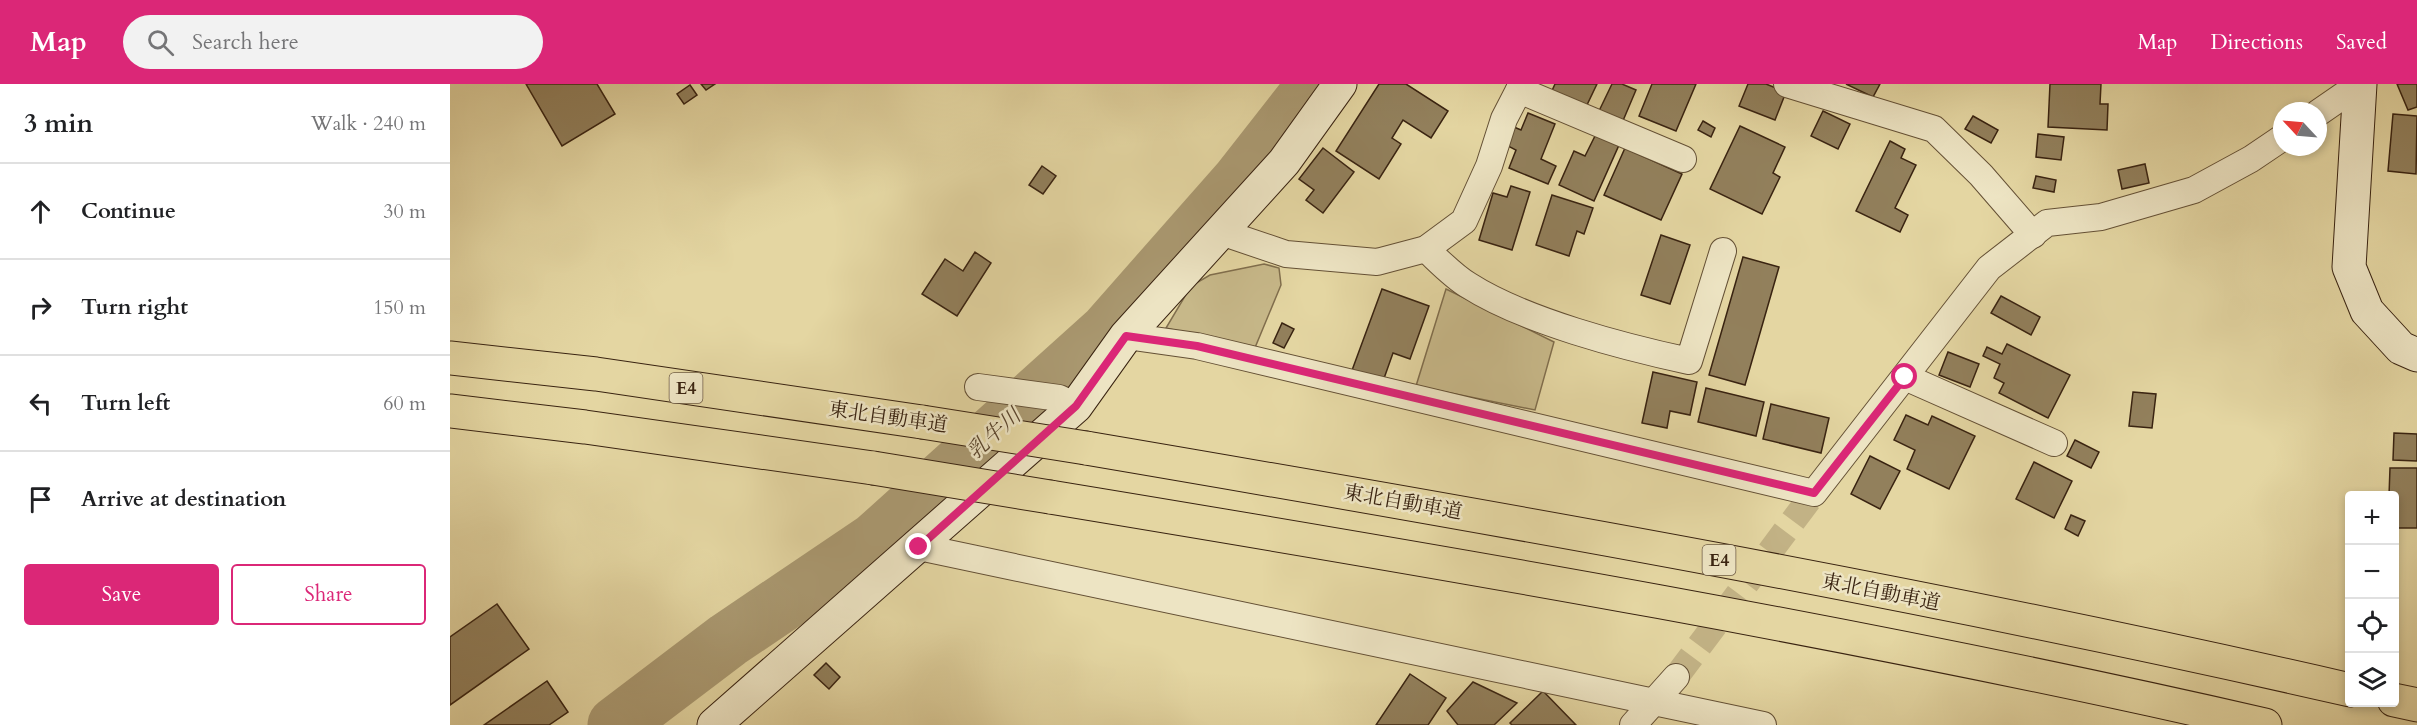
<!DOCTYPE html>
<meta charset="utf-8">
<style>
body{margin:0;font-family:Cardo,"Noto Serif JP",serif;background:#f2f2f2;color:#202124}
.controls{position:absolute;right:18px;bottom:18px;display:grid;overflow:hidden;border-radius:6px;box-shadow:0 3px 9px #0003}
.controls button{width:54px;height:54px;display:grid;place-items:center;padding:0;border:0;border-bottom:2px solid #e0e0e0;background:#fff;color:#202124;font:30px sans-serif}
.compass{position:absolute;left:1823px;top:18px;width:54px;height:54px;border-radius:50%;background:#fff;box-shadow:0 3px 9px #0003;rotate:296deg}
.stop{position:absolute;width:18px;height:18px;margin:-14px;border:4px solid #db2777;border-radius:50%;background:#fff}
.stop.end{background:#db2777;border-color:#fff;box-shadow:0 2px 6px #0008}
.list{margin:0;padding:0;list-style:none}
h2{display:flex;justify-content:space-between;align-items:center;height:78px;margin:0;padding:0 24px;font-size:26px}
h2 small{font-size:20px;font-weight:400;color:#757577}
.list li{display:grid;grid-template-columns:39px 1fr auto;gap:18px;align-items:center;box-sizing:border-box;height:96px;padding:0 24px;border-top:2px solid #e0e0e0}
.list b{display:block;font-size:22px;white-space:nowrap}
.list em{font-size:20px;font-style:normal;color:#757577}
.actions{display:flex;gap:12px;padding:18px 24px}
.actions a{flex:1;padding:14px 0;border:2px solid #db2777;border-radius:6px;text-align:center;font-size:21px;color:#db2777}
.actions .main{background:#db2777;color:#fff}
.icon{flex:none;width:33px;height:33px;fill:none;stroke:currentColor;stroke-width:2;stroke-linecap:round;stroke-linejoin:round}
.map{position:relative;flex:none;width:1967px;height:641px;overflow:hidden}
header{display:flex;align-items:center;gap:36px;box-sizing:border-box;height:84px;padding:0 30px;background:#db2777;color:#fff}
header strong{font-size:28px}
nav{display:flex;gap:33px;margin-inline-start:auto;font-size:21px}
.search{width:420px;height:54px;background:#f2f2f2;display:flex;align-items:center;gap:15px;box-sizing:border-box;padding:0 21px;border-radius:33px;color:#757577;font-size:22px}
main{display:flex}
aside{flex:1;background:#fff}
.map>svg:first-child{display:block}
</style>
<header>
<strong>Map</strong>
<div class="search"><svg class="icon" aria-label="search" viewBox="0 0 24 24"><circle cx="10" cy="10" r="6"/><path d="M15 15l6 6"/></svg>Search here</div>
<nav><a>Map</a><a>Directions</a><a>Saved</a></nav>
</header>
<main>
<aside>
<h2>3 min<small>Walk · 240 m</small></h2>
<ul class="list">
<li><svg class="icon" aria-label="ahead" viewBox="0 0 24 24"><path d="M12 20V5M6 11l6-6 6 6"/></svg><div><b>Continue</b></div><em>30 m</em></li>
<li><svg class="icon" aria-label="right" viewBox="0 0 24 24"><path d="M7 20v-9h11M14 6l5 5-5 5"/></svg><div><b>Turn right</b></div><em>150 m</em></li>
<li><svg class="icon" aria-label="left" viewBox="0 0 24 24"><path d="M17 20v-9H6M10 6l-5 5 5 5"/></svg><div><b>Turn left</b></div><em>60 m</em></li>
<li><svg class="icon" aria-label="arrive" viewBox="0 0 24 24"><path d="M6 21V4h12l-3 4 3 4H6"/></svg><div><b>Arrive at destination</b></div></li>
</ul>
<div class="actions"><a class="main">Save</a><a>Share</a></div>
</aside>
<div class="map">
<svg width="1967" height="641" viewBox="0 0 1967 641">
<rect width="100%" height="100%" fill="#e4d6a2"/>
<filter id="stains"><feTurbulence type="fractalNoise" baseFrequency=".00333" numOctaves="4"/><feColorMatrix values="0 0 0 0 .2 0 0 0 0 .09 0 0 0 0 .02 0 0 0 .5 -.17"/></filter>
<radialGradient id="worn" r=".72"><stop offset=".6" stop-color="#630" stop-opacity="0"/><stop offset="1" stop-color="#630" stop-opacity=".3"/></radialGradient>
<g fill="#c7b889" stroke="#806e4d" stroke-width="1.5">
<path d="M 814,180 L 829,184 L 831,201 L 804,266 L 716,244 L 741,202 L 760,191 Z"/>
<path d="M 996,205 L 1104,258 L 1085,326 L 966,302 Z"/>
</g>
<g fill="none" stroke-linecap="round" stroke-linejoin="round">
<path stroke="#aa9971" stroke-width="57" d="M 166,641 L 278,556 L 426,456 L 657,248 L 790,97 L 866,0"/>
</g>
<g fill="#92805c" stroke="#392311" stroke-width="1.5">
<path d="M 76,0 L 147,0 L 165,30 L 112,62 Z"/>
<path d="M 251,0 L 265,0 L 256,6 Z"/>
<path d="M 929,0 L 956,0 L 998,27 L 981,54 L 953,36 L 942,54 L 951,60 L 929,95 L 886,67 Z"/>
<path d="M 1105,0 L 1147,0 L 1135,25 L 1101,9 Z"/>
<path d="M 1162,0 L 1172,0 L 1186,6 L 1172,39 L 1148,29 Z"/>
<path d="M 1202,0 L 1246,0 L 1226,47 L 1189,32 Z"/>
<path d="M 1298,0 L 1316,0 L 1336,8 L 1325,36 L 1289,22 Z"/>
<path d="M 1396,0 L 1430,0 L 1423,13 Z"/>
<path d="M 1600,0 L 1651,0 L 1650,20 L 1658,20 L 1657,46 L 1598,43 Z"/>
<path d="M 1947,0 L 1967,0 L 1967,23 L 1958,26 Z"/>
<path d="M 240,1 L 247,11 L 234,20 L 227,10 Z"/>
<path d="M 1373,27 L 1400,40 L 1388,65 L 1361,52 Z"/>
<path d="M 1078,29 L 1105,40 L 1091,75 L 1106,82 L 1098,100 L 1059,84 L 1066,66 L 1056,61 L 1064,43 L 1071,46 Z"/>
<path d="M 1943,30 L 1967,32 L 1966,90 L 1938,87 Z"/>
<path d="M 1523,32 L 1548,46 L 1541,59 L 1515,45 Z"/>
<path d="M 1253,37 L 1265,44 L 1261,53 L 1248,46 Z"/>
<path d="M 1290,42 L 1335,63 L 1323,89 L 1330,93 L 1312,130 L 1260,105 Z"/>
<path d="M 1146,50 L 1169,61 L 1144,117 L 1109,101 L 1124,67 L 1135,72 Z"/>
<path d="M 1588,50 L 1614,53 L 1611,76 L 1586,73 Z"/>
<path d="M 1440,57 L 1455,65 L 1451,74 L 1466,81 L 1445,124 L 1458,131 L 1450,148 L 1406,127 Z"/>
<path d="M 873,64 L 904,88 L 873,129 L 856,116 L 864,106 L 849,95 Z"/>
<path d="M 1175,64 L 1232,90 L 1211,136 L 1154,111 Z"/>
<path d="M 1695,80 L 1699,99 L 1672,105 L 1668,86 Z"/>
<path d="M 592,82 L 606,92 L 593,110 L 579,101 Z"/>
<path d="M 1586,92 L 1606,96 L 1604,108 L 1583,104 Z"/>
<path d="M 1061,102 L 1080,108 L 1062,166 L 1029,156 L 1043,109 L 1057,113 Z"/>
<path d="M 1102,111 L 1143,124 L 1134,150 L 1127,147 L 1119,172 L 1086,161 Z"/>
<path d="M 1211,151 L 1240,161 L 1220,220 L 1191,211 Z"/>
<path d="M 525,168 L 541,179 L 507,232 L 472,210 L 495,175 L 513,187 Z"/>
<path d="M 1293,173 L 1329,183 L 1295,301 L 1259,291 Z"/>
<path d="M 932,205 L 979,222 L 960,275 L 943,269 L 932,300 L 901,289 Z"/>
<path d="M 1551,212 L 1590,233 L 1581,251 L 1541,229 Z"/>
<path d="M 832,239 L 844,245 L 834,264 L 823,259 Z"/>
<path d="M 1557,260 L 1620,291 L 1598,334 L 1549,309 L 1554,299 L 1544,294 L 1550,280 L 1533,272 L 1537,263 L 1552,270 Z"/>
<path d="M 1498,268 L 1529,280 L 1520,303 L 1489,291 Z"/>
<path d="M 1203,288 L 1247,298 L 1240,331 L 1220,327 L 1217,344 L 1192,339 Z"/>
<path d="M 1256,304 L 1314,318 L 1306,352 L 1248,338 Z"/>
<path d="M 1683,308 L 1706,310 L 1702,344 L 1679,342 Z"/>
<path d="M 1321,320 L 1379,334 L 1371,369 L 1313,355 Z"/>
<path d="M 1456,331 L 1478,341 L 1482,332 L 1525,352 L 1499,405 L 1457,385 L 1465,366 L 1444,356 Z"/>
<path d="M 1944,349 L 1967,350 L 1967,377 L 1943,376 Z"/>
<path d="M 1625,356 L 1649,368 L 1641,384 L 1617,372 Z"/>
<path d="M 1420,372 L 1450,387 L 1430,425 L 1401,410 Z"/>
<path d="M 1584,378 L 1622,397 L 1604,434 L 1566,415 Z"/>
<path d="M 1940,384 L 1967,384 L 1967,444 L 1944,444 L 1944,412 L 1939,412 Z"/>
<path d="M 1621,431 L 1635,437 L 1628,452 L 1615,445 Z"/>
<path d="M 47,520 L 79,565 L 0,621 L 0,553 Z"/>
<path d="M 376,579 L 390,593 L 379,605 L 364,591 Z"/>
<path d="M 960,590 L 996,614 L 978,641 L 926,641 Z"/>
<path d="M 97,597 L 118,628 L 99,641 L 34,641 Z"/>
<path d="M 1023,598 L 1067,619 L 1044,641 L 1008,641 L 997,627 Z"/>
<path d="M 1093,607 L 1126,641 L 1062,641 L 1060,639 Z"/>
</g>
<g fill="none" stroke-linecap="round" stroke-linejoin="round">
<path stroke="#c2b285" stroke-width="26" stroke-dasharray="26 13" stroke-linecap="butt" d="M 1226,593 L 1364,409"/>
<defs>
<g id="street">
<path d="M 1337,0 L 1484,45 L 1531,91 L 1583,151"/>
<path d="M 1069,6 L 1233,75"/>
<path d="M 1868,29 L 1910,0"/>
<path d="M 771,148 L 836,170 L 927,178 L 976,165 L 1014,137 L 1039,82 L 1054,35 L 1072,0"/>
<path d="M 976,165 C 989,177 1003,192 1018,201 C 1074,237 1174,263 1239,277 L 1273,167"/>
<path d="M 676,252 L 747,262 L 1364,409 L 1539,184 L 1597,139 L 1651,133 L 1744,106 L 1801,75 L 1832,54"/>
<path d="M 1455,293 L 1604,359"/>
<path d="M 528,303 L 609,314 L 626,322"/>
<path d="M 469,463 L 1313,641"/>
<path d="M 1183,641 L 1226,593"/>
</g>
<g id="secondary">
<path d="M 1910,0 L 1899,183 L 1917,227 L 1951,264 L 1967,271"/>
<path d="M 264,641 L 626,322 L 676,252 L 834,78 L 890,0"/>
</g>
<g id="highway">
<path d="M 0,274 L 146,290 L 472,338"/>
<path d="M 0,327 L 135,343 L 423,384"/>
<path d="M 636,364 C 1059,436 1481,510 1900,606"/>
<path d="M 600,413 C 1006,480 1413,549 1815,641"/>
<path d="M 1944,616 L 1967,621"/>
</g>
</defs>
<use href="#street" stroke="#645035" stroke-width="28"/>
<use href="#secondary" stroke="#392311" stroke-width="35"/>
<use href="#highway" stroke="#392311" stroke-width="35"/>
<use href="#street" stroke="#ede4c3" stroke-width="26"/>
<use href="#secondary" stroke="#ede4c3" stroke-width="33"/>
<use href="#highway" stroke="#e4d6a2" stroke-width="33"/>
<defs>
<g id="highway-bridge">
<path d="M 472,338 L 636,364"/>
<path d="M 423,384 L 600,413"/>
</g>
</defs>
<use href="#highway-bridge" stroke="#392311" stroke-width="35" stroke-linecap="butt"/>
<use href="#highway-bridge" stroke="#e4d6a2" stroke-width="33"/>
</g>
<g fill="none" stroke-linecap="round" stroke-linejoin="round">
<path stroke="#db2777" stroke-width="8" d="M 469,463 L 626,322 L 676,252 L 747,262 L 1364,409 L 1455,293"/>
</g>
<g text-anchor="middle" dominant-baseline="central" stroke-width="5" stroke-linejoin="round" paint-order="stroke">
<g fill="#ede4c3" stroke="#6f5d46" stroke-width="1.5">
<rect x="219.5" y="289" width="33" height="30" rx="4.5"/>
<rect x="1252.5" y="461" width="33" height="30" rx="4.5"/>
</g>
<g font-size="18" font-weight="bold" fill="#392311">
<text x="236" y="304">E4</text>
<text x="1269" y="476">E4</text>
</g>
<g font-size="20" fill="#392311" stroke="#ede4c3">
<text transform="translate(438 333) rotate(8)">東北自動車道</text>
<text transform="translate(953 418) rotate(10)">東北自動車道</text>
<text transform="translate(1431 508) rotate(11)">東北自動車道</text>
</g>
<g font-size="21" font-style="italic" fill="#5b462e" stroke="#ede4c3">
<text transform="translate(544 350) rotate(-42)">乳牛川</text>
</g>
</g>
<rect width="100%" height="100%" filter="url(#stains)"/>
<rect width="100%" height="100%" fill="url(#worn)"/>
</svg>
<div class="controls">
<button>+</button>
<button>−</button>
<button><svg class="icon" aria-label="locate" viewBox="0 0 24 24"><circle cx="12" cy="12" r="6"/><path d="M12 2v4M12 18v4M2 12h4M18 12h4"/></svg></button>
<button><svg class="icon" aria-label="layers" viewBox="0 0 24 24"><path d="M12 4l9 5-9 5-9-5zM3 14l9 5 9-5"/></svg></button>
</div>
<svg class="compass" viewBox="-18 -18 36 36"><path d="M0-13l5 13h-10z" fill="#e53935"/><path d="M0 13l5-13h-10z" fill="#757577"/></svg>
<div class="stop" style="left:1455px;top:293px"></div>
<div class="stop end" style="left:469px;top:463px"></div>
</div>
</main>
